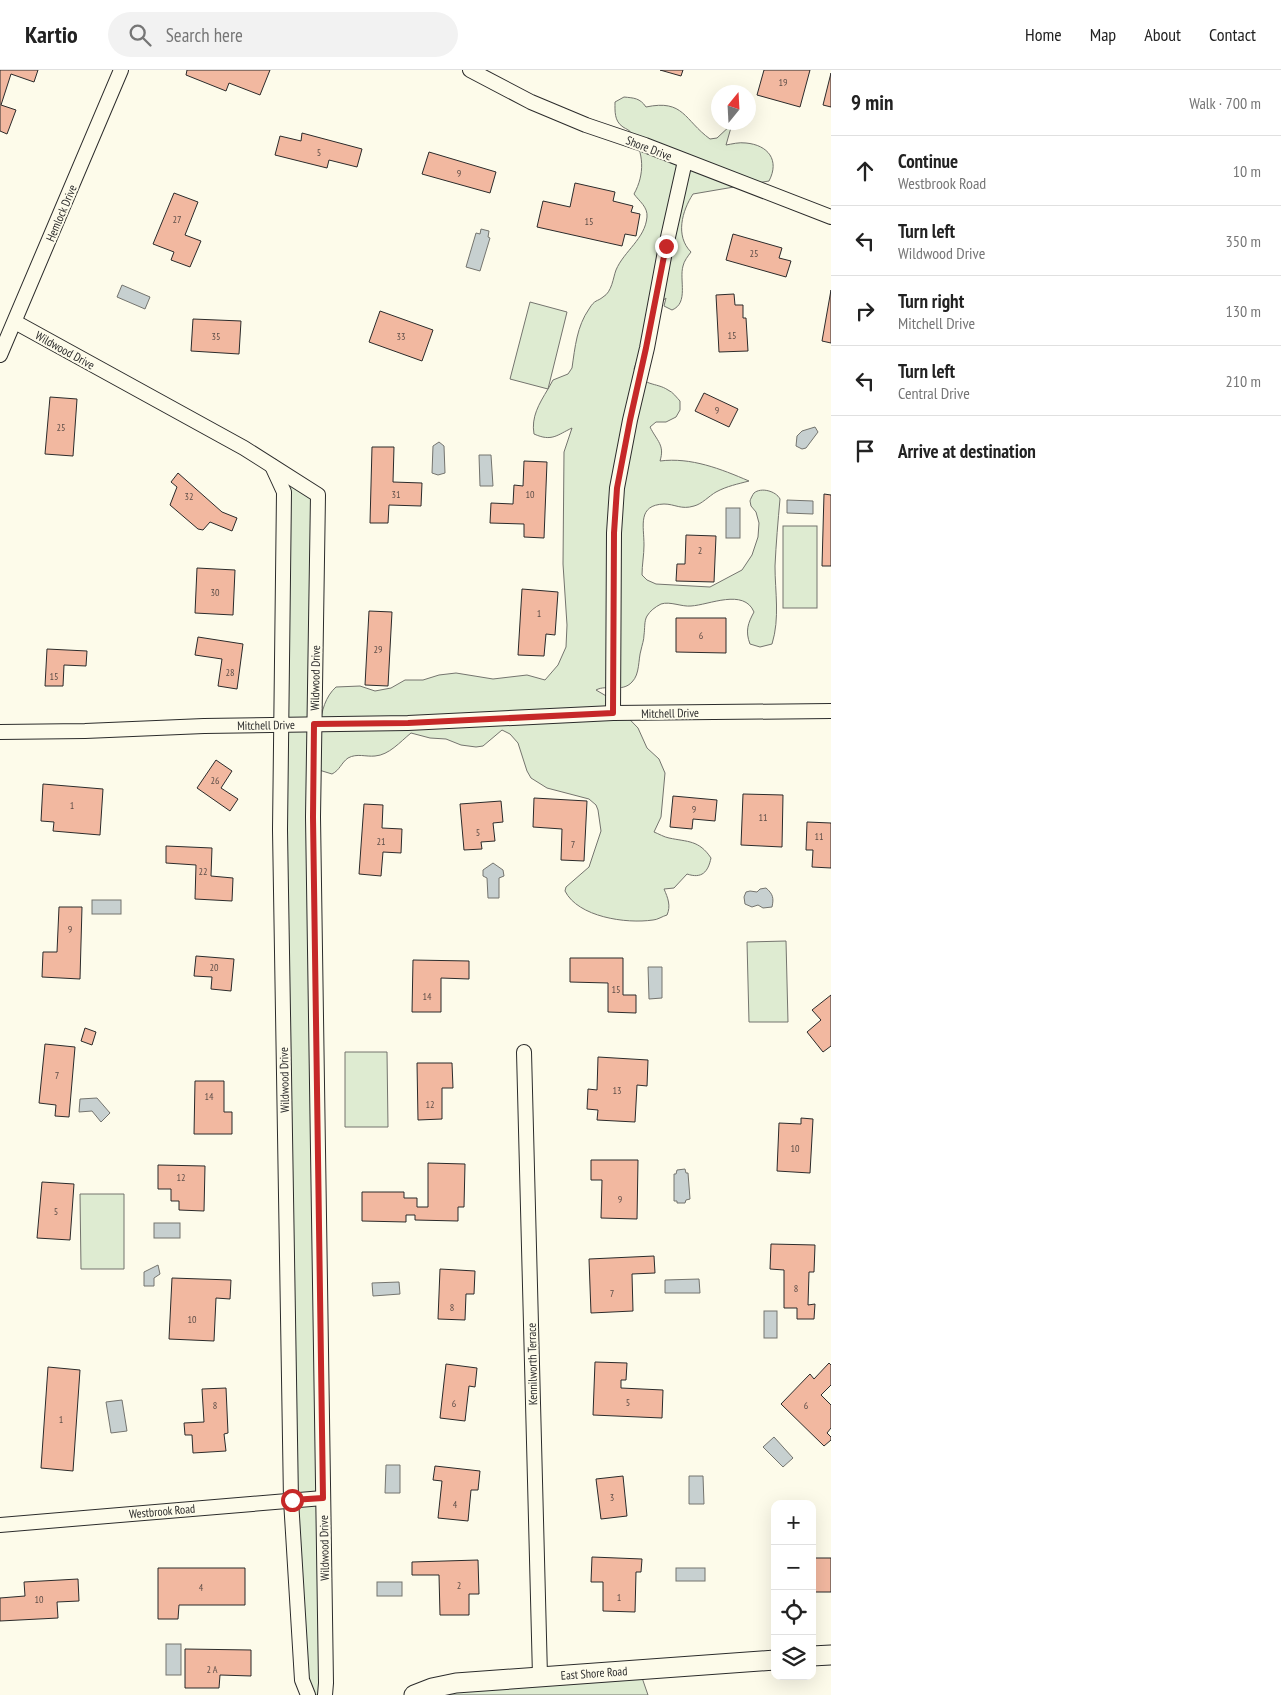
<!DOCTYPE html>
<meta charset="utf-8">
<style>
body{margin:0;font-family:"PT Sans Narrow",sans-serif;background:#f2f2f2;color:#222}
.controls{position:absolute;right:15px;bottom:15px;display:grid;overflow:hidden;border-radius:10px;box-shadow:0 5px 20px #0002}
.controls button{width:45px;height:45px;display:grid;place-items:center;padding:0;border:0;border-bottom:1px solid #e0e0e0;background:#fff;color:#222;font:25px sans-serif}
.compass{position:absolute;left:711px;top:15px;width:45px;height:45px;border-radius:50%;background:#fff;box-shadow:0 5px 20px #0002;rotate:18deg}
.stop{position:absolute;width:15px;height:15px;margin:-11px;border:4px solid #c62828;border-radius:50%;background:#fff}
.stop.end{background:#c62828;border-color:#fff;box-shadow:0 1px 5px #0008}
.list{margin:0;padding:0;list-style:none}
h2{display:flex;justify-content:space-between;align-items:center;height:65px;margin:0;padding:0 20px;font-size:21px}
h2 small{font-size:16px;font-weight:400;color:#767676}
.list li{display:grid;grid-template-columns:32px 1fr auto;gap:15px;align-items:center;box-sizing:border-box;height:70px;padding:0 20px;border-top:1px solid #e0e0e0}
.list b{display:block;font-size:19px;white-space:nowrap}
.list p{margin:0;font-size:16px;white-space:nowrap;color:#767676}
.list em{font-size:16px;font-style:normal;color:#767676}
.icon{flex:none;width:28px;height:28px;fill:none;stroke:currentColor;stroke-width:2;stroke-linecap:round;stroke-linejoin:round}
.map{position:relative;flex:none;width:831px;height:1625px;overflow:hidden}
header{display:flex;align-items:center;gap:30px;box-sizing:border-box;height:70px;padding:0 25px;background:#fff;border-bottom:1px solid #e0e0e0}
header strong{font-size:24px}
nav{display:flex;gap:28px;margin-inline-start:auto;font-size:18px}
.search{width:350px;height:45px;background:#f2f2f2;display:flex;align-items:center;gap:12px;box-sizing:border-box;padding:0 18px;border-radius:28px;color:#767676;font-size:19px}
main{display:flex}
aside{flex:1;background:#fff}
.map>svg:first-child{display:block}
</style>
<header>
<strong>Kartio</strong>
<div class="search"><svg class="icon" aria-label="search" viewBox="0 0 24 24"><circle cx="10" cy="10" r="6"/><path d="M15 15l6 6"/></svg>Search here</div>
<nav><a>Home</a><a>Map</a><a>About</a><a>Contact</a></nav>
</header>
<main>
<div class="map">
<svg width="831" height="1625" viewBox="0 0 831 1625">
<rect width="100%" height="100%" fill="#fdfbea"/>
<g fill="#deebd1" stroke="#74746e">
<path d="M 624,27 C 634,28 640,28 646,37 C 684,29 684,50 710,69 L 717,68 L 732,54 L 726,75 C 732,74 739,72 746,73 C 768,75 780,90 769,111 L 693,124 C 682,141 675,166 691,182 C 688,186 684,191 683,196 C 679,210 689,233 672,240 L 664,236 L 666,228 L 656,236 L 634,299 C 643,317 656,312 668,320 C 673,322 677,328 680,331 L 680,340 L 676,347 L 666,352 L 656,352 L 650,357 C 657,371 665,375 660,391 C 691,387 721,399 749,411 C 738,414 727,416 716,422 C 709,426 702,434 694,436 C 681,440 675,434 664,434 C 637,435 644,456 644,475 C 644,485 642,495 642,505 L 647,510 L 656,514 L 710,517 L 742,500 L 752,485 L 758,467 L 759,453 L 756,442 L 751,436 L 750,431 C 750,430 753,424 754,423 C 761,417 776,421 780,429 C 778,451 776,474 775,496 C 775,522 780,548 772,574 L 760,577 L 750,574 C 745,561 748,553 754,542 C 744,518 709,535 691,536 C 682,537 670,531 661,534 C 655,537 650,541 647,546 C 644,551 645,559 644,565 C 644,570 642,575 641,580 C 638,590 640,604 632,612 C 622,623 607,614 596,620 L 608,627 L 638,658 L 647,678 L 659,689 L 665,703 L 661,747 L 654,762 C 659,764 664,767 669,768 C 688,772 699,770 711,788 C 708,802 702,809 687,804 L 674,818 L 664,819 C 668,828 671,836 667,845 C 663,846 657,850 653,850 C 626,854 578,847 565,821 L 566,817 L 589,797 L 601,761 L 598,740 L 596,735 L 589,729 L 547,718 L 531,708 L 527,701 L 518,673 L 510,664 L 502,660 L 483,676 L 476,677 L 461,675 L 446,669 L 430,668 L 411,663 C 400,672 389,685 375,686 C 366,687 357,683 348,688 C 341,693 340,700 332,704 L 319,700 C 320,674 315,636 336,617 L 360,616 L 375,621 L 391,618 L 405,610 L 423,610 L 439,605 L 456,603 L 493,609 L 527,605 L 545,610 L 558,595 L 566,577 L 567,555 L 563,494 L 564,382 L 572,358 C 557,365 552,372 534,364 C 531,347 539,334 548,319 L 510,309 L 530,232 L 567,242 L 548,319 L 553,310 L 568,304 L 572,298 C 575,277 577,256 589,239 C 595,229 597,232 603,227 C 612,222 613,208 616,200 C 624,181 645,169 647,147 C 648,137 639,131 634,124 C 645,104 644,83 632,64 C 630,60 626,59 623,57 C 614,51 615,41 615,32 Z"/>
<path d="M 272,396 L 318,425 L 314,654 L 325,1625 L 308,1625 L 291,1430 L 284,422 Z"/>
<rect x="783" y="456" width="34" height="82"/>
<path d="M 786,871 L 788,952 L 749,952 L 747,872 Z"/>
<path d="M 345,982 L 387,982 L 388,1057 L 345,1057 Z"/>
<path d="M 80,1124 L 124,1124 L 124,1199 L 81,1199 Z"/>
<path d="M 639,1599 L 648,1625 L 414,1625 Z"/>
</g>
<g fill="#c7d0d0" stroke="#74746e">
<path d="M 481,159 L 489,161 L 488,167 L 490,168 L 480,201 L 466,197 L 476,163 L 480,164 Z"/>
<path d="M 122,215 L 150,227 L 145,239 L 117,227 Z"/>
<path d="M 815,357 L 818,362 L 806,378 L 802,379 L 796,376 L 797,366 L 802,361 Z"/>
<path d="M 439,372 L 444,376 L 445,403 L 438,405 L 432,403 L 433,376 Z"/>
<path d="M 479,385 L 491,385 L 493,416 L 480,416 Z"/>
<path d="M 787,430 L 813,431 L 813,444 L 787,443 Z"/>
<rect x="726" y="438" width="14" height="30"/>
<path d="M 493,793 L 503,800 L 504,806 L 499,808 L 499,828 L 488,828 L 487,808 L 483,806 L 483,800 Z"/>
<path d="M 766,818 C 773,824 774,828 772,837 L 763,838 L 758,835 L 752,837 L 745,834 L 744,827 L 746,822 L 750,821 L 757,822 L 760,819 Z"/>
<rect x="92" y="830" width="29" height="14"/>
<path d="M 648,897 L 662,897 L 662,928 L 649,929 Z"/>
<path d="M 97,1028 L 110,1043 L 101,1052 L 92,1041 L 79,1042 L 80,1029 Z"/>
<path d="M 685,1099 L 686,1103 L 688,1103 L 690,1129 L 686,1130 L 685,1133 L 677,1133 L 677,1131 L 674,1131 L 674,1104 L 676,1104 L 677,1100 Z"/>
<rect x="154" y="1153" width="26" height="15"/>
<path d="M 158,1195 L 160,1204 L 154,1208 L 154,1216 L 144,1216 L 144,1202 Z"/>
<path d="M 699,1209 L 700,1223 L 665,1223 L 665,1210 Z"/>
<path d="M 399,1212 L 400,1224 L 373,1226 L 372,1213 Z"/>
<rect x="764" y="1241" width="13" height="27"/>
<path d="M 122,1330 L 127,1361 L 111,1363 L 106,1332 Z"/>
<path d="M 774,1367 L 793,1388 L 783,1397 L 763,1377 Z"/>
<path d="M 386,1395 L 400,1395 L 400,1423 L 385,1423 Z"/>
<path d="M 689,1406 L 703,1406 L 704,1434 L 689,1434 Z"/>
<rect x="676" y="1498" width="29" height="13"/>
<rect x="377" y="1512" width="25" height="14"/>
<rect x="166" y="1574" width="15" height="31"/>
</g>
<g fill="#f2b8a0" stroke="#2b2b2b">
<path d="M 0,0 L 38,0 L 34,12 L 11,4 L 1,35 L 16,40 L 7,64 L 0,61 Z"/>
<path d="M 187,0 L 270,0 L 260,25 L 229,13 L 226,21 L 186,5 Z"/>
<path d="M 660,0 L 683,0 L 681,6 Z"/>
<path d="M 764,0 L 810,0 L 800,37 L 757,25 Z"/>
<path d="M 831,3 L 831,37 L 823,35 Z"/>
<path d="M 302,63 L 362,79 L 357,97 L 329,90 L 327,98 L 275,85 L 280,66 L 301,71 Z"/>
<path d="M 429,82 L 496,102 L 490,123 L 422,104 Z"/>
<path d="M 575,113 L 615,122 L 613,131 L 633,136 L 631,142 L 640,144 L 636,166 L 625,164 L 622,176 L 537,157 L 543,131 L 570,137 Z"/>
<path d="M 174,123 L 198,132 L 185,165 L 201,171 L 190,197 L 171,190 L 174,182 L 153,174 Z"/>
<path d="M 733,164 L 782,178 L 779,188 L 791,191 L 786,207 L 726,190 Z"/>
<path d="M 831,220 L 831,273 L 822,271 Z"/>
<path d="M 734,224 L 735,235 L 743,235 L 743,248 L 746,248 L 748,281 L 719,282 L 716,225 Z"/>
<path d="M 380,241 L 433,260 L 422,291 L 369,272 Z"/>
<path d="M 193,249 L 241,251 L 239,284 L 191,281 Z"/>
<path d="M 704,323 L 738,339 L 729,357 L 695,341 Z"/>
<path d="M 50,327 L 77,329 L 73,386 L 45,384 Z"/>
<path d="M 372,377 L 394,377 L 393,412 L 422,413 L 421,436 L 389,435 L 388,453 L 370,453 Z"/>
<path d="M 524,391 L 547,392 L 544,468 L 524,467 L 524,454 L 490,453 L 491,433 L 513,434 L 514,415 L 523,416 Z"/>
<path d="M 178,403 L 222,442 L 237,448 L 232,461 L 210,452 L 203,460 L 198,459 L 170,435 L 177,417 L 171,412 Z"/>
<path d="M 824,424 L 831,425 L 831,496 L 822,496 Z"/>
<path d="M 686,465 L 716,466 L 714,512 L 676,511 L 677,494 L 685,494 Z"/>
<path d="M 197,498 L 235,500 L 233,545 L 195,543 Z"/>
<path d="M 522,519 L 558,522 L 555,565 L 546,564 L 544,586 L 518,585 Z"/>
<path d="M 369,541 L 392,542 L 388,616 L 365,615 Z"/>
<path d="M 676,548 L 726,548 L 726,583 L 676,582 Z"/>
<path d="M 198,567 L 243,574 L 237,619 L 218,616 L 222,589 L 195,585 Z"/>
<path d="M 47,579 L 87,581 L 86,596 L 64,595 L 63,616 L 45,616 Z"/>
<path d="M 216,690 L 232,701 L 221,718 L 238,729 L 230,741 L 197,718 Z"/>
<path d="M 43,714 L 103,719 L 100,765 L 53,761 L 54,752 L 41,751 Z"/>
<path d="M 743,724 L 783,725 L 782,777 L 741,775 Z"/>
<path d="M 673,726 L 717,730 L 715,751 L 693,749 L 692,759 L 670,757 Z"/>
<path d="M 534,728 L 587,731 L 584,791 L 561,790 L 562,759 L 533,757 Z"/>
<path d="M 501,731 L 503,752 L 493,753 L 495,771 L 481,772 L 482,779 L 464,780 L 460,734 Z"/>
<path d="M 364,734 L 383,735 L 382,758 L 402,759 L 401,783 L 383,782 L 381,806 L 359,804 Z"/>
<path d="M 807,752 L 831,753 L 831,798 L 812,797 L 813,780 L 806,780 Z"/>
<path d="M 166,776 L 212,778 L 211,806 L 233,808 L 232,831 L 195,829 L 196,795 L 166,793 Z"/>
<path d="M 59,837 L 82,837 L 80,909 L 42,907 L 43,882 L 57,882 Z"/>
<path d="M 196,886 L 234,889 L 231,921 L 211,919 L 212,907 L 194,906 Z"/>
<path d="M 570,888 L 623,888 L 623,925 L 636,925 L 636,943 L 608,942 L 608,913 L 570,912 Z"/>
<path d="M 413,890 L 469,891 L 469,909 L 441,908 L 441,942 L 412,942 Z"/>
<path d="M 831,925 L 831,976 L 823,982 L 807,962 L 821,950 L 812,940 Z"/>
<path d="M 85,958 L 96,962 L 92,975 L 81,971 Z"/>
<path d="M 45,974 L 75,977 L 69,1047 L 55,1046 L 56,1035 L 39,1033 Z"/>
<path d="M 598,987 L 648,990 L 647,1016 L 637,1015 L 635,1052 L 597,1050 L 598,1040 L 587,1039 L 588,1019 L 597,1020 Z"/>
<path d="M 417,993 L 452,993 L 453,1018 L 442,1018 L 442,1049 L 418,1050 Z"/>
<path d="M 195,1011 L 224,1011 L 224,1042 L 232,1042 L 232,1064 L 194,1064 Z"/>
<path d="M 801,1048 L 813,1049 L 810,1103 L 777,1101 L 779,1053 L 801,1054 Z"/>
<path d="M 591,1090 L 638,1090 L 637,1149 L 601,1148 L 602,1110 L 591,1110 Z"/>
<path d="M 428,1093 L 465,1094 L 464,1137 L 458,1137 L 458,1151 L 415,1150 L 415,1145 L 406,1145 L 406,1152 L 362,1151 L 362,1122 L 404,1122 L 404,1128 L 417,1128 L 417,1137 L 428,1137 Z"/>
<path d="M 158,1095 L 205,1096 L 204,1141 L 179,1140 L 179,1131 L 171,1131 L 171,1119 L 158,1119 Z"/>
<path d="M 42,1112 L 74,1114 L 70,1170 L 37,1168 Z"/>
<path d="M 771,1174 L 815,1175 L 814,1202 L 809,1202 L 808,1235 L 815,1234 L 814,1249 L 797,1249 L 797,1238 L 784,1238 L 784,1200 L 770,1199 Z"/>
<path d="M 654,1186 L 655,1203 L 632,1204 L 633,1241 L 591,1243 L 589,1189 Z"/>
<path d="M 440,1199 L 475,1201 L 474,1224 L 466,1224 L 465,1250 L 438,1249 Z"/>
<path d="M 172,1208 L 231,1210 L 230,1229 L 216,1228 L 214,1271 L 169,1269 Z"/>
<path d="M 595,1292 L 627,1293 L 626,1310 L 621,1310 L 621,1318 L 663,1320 L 662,1348 L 593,1345 Z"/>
<path d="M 829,1293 L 831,1295 L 831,1315 L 821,1325 L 831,1335 L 831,1358 L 827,1363 L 831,1367 L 831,1370 L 824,1376 L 781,1334 L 810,1304 L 814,1309 Z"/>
<path d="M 446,1294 L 477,1298 L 475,1317 L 469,1316 L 465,1351 L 440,1348 Z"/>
<path d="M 48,1297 L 80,1300 L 73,1401 L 41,1398 Z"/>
<path d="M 226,1318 L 228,1363 L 224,1364 L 226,1381 L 193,1383 L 192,1365 L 185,1365 L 184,1353 L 204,1352 L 202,1319 Z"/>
<path d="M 435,1396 L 480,1401 L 478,1420 L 471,1420 L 468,1451 L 438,1448 L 442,1411 L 433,1410 Z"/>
<path d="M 623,1406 L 627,1446 L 601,1449 L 596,1409 Z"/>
<path d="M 592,1487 L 642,1489 L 641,1502 L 636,1502 L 635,1542 L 603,1541 L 603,1512 L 591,1512 Z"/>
<rect x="812" y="1488" width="19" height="34"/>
<path d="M 478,1490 L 479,1524 L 469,1524 L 469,1545 L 440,1545 L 439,1505 L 412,1505 L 412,1492 Z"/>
<path d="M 158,1498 L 245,1498 L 245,1535 L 179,1535 L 178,1549 L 158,1549 Z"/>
<path d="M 78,1509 L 79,1531 L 57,1532 L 58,1548 L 0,1551 L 0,1528 L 25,1526 L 24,1512 Z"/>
<path d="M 185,1579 L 251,1580 L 251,1606 L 220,1605 L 219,1618 L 185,1618 Z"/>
</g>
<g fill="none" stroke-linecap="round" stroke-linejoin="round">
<defs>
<g id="street">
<path d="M 470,0 L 531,32 L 586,55 L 645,75 L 831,147"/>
<path d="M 15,252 L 244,378 L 318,425 L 313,747 L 326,1613 L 325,1625"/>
<path d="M 0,285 L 121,0"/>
<path d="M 272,396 L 284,422 L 280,760 L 291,1430 L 302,1610 L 308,1625"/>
<path d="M 613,643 L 614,463 L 617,418 L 630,350 L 647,278 L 666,176 L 685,91"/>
<path d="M 0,662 L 85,661 L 204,656 L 408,653 L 613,643 L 831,641"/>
<path d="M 524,982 L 540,1606"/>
<path d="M 0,1455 L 323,1428"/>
</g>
<g id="secondary">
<path d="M 812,1586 L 831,1585"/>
<path d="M 414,1625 L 432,1618 L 456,1613 L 775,1590"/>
</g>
</defs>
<use href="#street" stroke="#2b2b2b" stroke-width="16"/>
<use href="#secondary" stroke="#2b2b2b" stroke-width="21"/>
<use href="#street" stroke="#fdfbea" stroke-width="14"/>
<use href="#secondary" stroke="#fdfbea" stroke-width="19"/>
</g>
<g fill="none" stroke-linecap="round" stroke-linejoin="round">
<path stroke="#c62828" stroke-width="6" d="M 292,1430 L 323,1428 L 313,747 L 314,654 L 408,653 L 613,643 L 614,463 L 617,418 L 630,350 L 646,278 L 666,176"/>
</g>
<g text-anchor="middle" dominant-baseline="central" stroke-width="4" stroke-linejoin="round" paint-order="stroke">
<g font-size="10" fill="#5d4e48">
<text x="783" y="12">19</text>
<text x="319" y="82">5</text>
<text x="459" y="103">9</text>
<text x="177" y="149">27</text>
<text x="589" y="151">15</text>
<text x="754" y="183">25</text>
<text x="732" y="265">15</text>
<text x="216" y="266">35</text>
<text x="401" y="266">33</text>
<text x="717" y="340">9</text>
<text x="61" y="357">25</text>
<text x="396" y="424">31</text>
<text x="530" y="424">10</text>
<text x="189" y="426">32</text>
<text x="700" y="480">2</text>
<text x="215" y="522">30</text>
<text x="539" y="543">1</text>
<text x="701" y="565">6</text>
<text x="378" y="579">29</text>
<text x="230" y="602">28</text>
<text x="54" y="606">15</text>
<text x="215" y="710">26</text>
<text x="72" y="735">1</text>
<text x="694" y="739">9</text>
<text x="763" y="747">11</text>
<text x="478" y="762">5</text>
<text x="819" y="766">11</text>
<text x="381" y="771">21</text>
<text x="573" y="774">7</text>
<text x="203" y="801">22</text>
<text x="70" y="859">9</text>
<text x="214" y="897">20</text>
<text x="616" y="919">15</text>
<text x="427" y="926">14</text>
<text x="57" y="1005">7</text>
<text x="617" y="1020">13</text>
<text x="209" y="1026">14</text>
<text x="430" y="1034">12</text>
<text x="795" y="1078">10</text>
<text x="181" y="1107">12</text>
<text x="620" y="1129">9</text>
<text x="56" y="1141">5</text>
<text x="796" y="1218">8</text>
<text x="612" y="1223">7</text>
<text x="452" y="1237">8</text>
<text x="192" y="1249">10</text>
<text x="628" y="1332">5</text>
<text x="454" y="1333">6</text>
<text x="215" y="1335">8</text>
<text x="806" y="1335">6</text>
<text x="61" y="1349">1</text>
<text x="612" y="1427">3</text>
<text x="455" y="1434">4</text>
<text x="459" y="1515">2</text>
<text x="201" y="1517">4</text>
<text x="619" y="1527">1</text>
<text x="39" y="1529">10</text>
<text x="212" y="1599">2 A</text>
</g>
<g font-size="12" fill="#2b2b2b" stroke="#fdfbea">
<text transform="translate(649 78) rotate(21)">Shore Drive</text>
<text transform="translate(61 143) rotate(-67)">Hemlock Drive</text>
<text transform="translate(65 280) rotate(29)">Wildwood Drive</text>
<text transform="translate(315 608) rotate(-89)">Wildwood Drive</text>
<text transform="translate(670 643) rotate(-1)">Mitchell Drive</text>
<text transform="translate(266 655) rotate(-1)">Mitchell Drive</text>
<text transform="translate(284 1010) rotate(-91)">Wildwood Drive</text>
<text transform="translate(532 1294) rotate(-91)">Kennilworth Terrace</text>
<text transform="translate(162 1441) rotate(-5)">Westbrook Road</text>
<text transform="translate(324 1478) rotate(-91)">Wildwood Drive</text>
<text transform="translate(594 1603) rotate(-4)">East Shore Road</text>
</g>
</g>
</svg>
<div class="controls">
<button>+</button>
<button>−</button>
<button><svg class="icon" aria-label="locate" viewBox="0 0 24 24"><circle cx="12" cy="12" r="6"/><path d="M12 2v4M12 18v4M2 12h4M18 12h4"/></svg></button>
<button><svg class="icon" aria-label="layers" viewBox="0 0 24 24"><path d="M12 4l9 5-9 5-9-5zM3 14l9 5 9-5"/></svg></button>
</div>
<svg class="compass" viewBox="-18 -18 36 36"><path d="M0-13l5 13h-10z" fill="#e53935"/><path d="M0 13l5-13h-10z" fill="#767676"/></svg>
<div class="stop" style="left:292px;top:1430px"></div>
<div class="stop end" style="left:666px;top:176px"></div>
</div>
<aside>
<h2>9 min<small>Walk · 700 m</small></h2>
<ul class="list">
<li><svg class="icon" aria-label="ahead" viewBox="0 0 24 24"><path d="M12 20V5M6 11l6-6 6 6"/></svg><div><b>Continue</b><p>Westbrook Road</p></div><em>10 m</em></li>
<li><svg class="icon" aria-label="left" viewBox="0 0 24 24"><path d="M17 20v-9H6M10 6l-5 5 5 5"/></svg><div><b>Turn left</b><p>Wildwood Drive</p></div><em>350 m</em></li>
<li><svg class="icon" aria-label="right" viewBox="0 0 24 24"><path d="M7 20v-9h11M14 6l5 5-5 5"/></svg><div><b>Turn right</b><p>Mitchell Drive</p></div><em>130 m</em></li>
<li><svg class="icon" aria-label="left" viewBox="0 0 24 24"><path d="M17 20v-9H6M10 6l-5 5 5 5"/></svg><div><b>Turn left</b><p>Central Drive</p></div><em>210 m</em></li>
<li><svg class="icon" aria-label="arrive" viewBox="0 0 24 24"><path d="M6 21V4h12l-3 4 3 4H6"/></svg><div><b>Arrive at destination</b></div></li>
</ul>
</aside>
</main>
